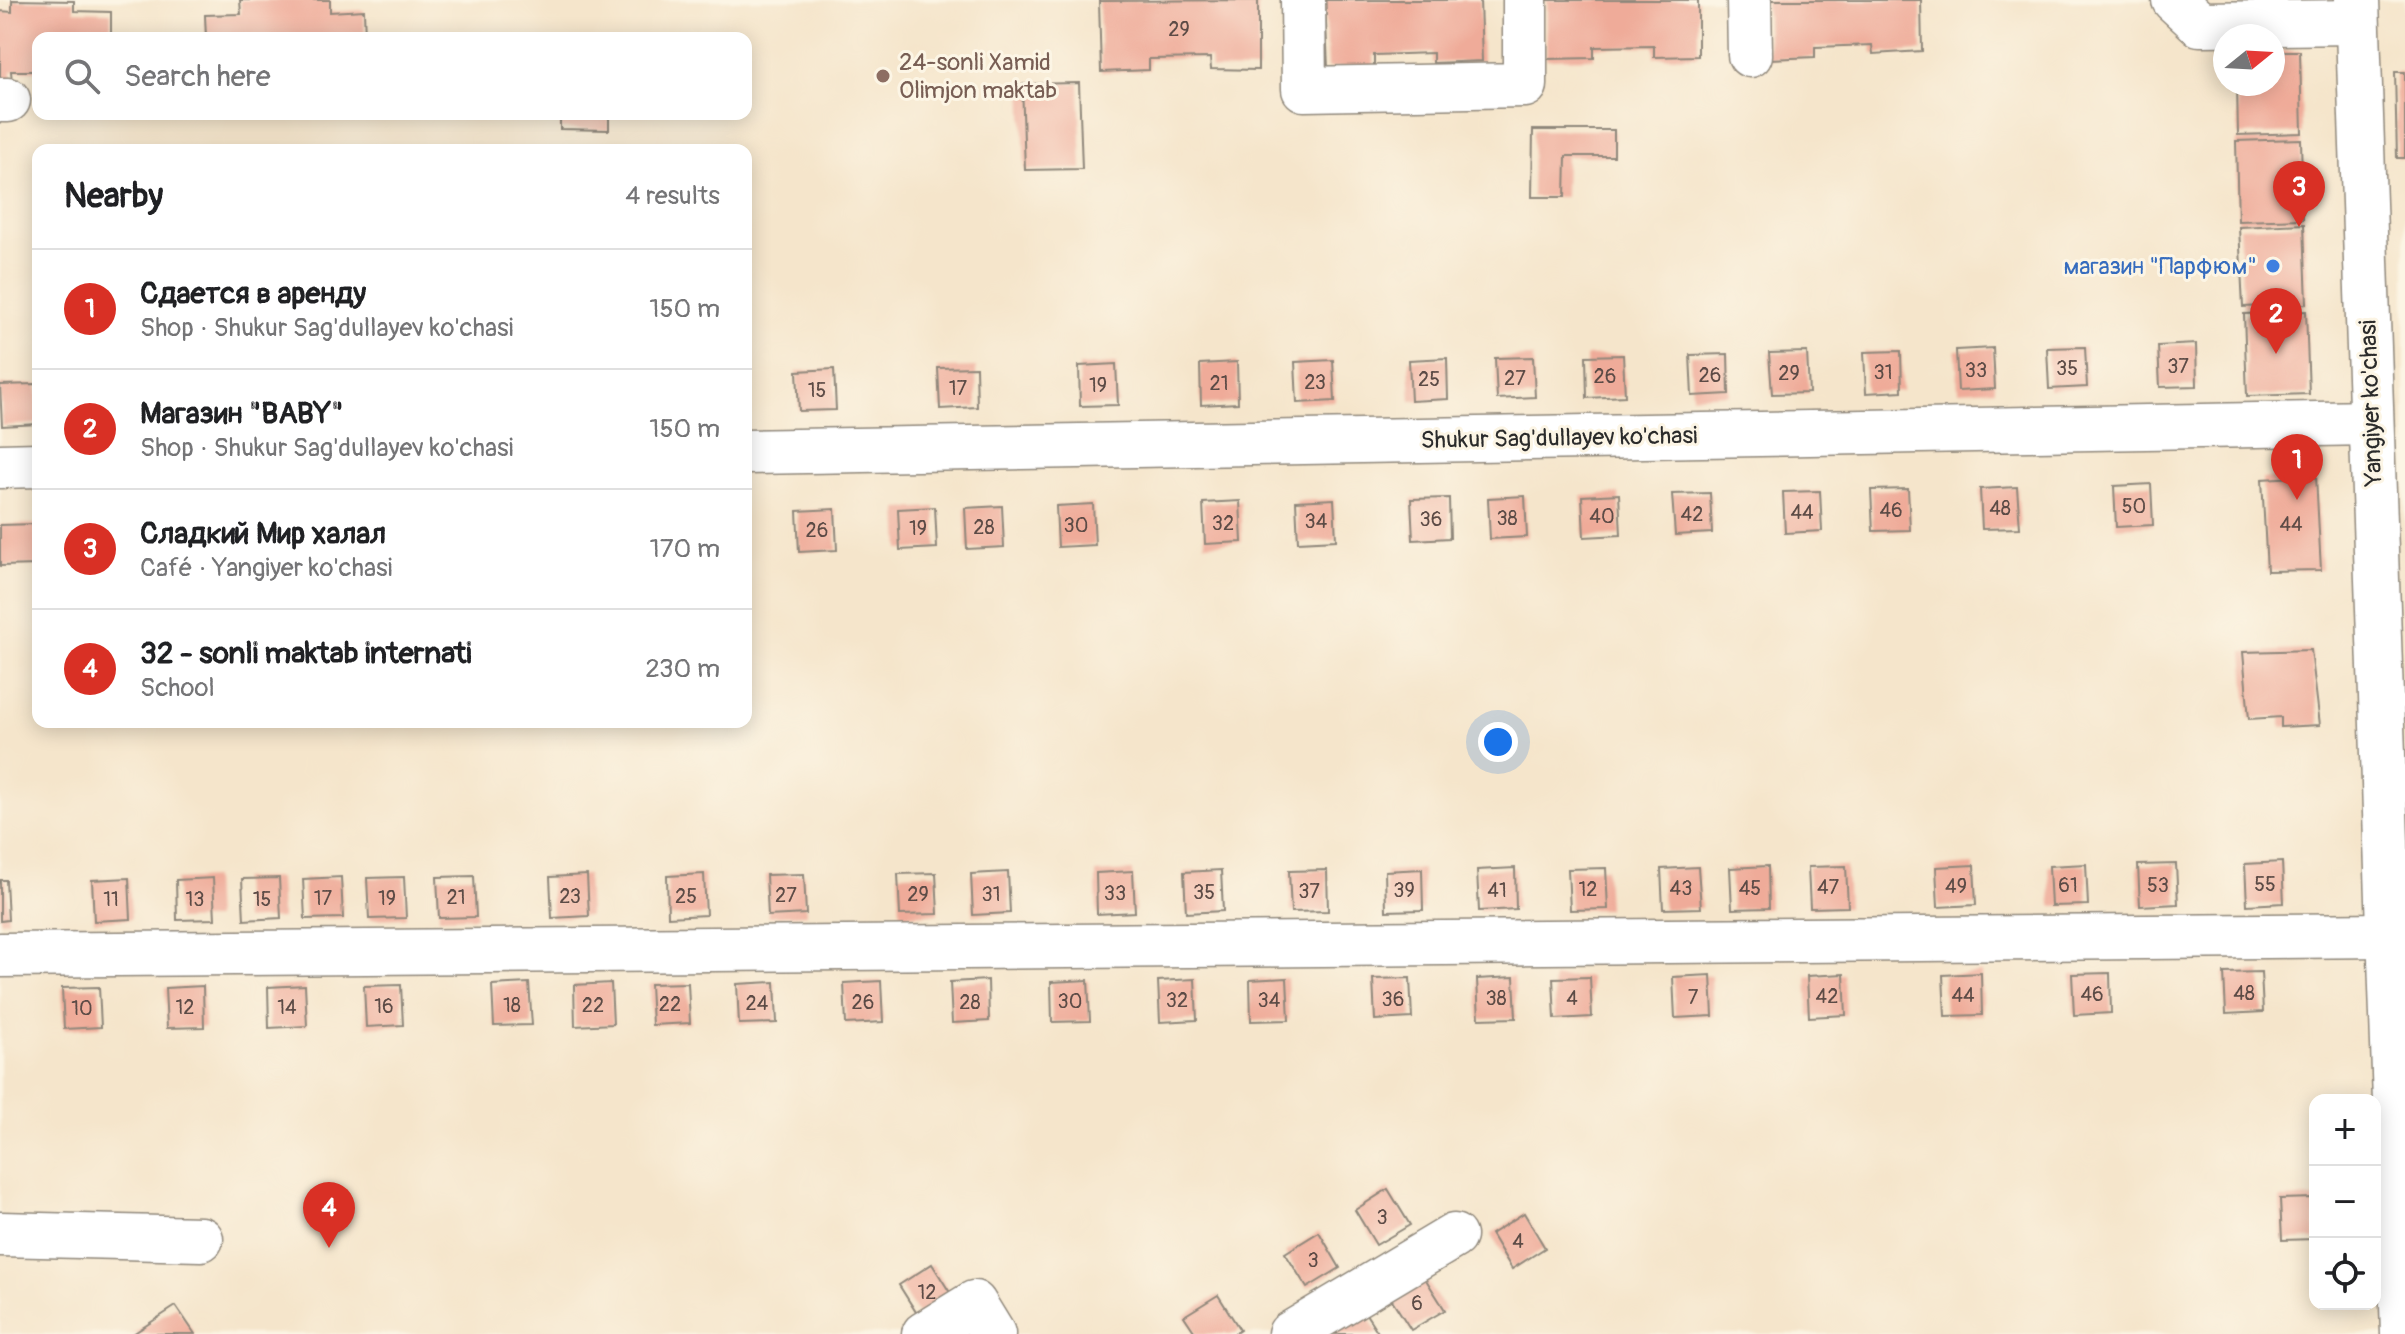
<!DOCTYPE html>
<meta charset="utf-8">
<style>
body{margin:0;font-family:Pangolin,sans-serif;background:#f6f6f6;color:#202124}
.controls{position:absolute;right:24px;bottom:24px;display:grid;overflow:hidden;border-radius:16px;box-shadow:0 4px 20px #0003}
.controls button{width:72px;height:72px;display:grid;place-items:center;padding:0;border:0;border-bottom:2px solid #e0e0e0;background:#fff;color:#202124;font:40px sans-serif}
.compass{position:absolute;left:2213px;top:24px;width:72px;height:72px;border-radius:50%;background:#fff;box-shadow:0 4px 20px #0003;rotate:72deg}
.you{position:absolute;left:1498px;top:742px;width:28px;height:28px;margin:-20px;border:6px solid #fff;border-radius:50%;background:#1a73e8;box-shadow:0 0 0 12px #1a73e833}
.badge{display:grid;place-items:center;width:52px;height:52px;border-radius:50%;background:#d93025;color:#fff;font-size:26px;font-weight:700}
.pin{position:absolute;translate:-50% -66px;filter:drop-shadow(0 2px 4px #0008)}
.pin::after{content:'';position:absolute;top:42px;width:28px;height:24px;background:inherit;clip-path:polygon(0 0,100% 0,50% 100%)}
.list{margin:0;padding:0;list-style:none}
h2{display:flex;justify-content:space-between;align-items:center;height:104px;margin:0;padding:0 32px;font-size:34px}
h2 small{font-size:26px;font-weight:400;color:#757577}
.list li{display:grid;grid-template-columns:52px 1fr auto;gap:24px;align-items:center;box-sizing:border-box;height:120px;padding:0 32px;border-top:2px solid #e0e0e0}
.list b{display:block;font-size:30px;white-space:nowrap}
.list p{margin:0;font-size:26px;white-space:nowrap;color:#757577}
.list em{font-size:26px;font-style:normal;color:#757577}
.icon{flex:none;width:44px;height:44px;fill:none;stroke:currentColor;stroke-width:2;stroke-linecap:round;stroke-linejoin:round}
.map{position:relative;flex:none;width:2405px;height:1334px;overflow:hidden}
.search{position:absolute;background:#fff;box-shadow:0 4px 20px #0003;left:32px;top:32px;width:720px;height:88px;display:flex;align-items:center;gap:20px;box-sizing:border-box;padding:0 28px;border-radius:16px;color:#757577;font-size:30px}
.panel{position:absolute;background:#fff;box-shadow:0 4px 20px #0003;left:32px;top:144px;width:720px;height:584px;border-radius:16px}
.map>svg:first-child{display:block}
</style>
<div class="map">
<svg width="2405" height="1334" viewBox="0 0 2405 1334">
<rect width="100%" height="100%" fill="#fcf5e5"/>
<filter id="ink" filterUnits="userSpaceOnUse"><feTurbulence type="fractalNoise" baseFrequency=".0125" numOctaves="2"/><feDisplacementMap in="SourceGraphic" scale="16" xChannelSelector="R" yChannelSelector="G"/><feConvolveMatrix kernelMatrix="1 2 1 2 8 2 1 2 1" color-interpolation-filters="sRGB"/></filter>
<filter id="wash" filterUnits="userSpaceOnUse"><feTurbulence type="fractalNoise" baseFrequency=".006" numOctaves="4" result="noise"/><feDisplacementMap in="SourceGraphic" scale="32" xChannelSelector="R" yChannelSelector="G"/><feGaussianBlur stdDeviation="1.8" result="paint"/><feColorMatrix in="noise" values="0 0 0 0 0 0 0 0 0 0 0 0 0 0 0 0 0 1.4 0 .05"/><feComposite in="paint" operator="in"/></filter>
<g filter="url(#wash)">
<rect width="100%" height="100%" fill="#f5e5cb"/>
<g id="blocks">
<g fill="#efab99">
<path d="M 12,0 L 74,1 L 74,11 L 111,12 L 111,38 L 38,38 L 38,71 L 11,71 L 12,82 L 0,81 L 0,11 L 12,12 Z"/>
<path d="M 240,0 L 330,0 L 330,12 L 364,10 L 365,38 L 206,38 L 205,15 L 241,14 Z"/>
<path d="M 1258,0 L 1258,70 L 1211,69 L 1210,58 L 1149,59 L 1149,70 L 1101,72 L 1099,1 Z"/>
<path d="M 1325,0 L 1480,0 L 1482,61 L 1433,63 L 1433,53 L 1374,55 L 1374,66 L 1328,68 Z"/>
<path d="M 1547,0 L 1698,0 L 1698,56 L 1654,57 L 1654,46 L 1594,47 L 1594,58 L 1546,59 Z"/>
<path d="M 1766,0 L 1921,0 L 1922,51 L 1873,54 L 1872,45 L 1815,47 L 1815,57 L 1769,59 Z"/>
<path d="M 2273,51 L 2300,51 L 2302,133 L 2238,135 L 2237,84 L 2273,84 Z"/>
<path d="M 2395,72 L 2405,72 L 2405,158 L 2397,158 Z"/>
<path d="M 1079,83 L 1082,169 L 1025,170 L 1022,84 Z"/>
<path d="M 560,114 L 609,114 L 609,130 L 560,129 Z"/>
<path d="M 1533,130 L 1614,130 L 1614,156 L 1566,156 L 1565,197 L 1532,197 Z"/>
<path d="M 2301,139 L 2303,219 L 2238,221 L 2236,141 Z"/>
<path d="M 2304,224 L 2307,304 L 2243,307 L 2239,227 Z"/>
<path d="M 2306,311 L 2309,394 L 2247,396 L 2244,314 Z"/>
<path d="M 2196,344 L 2197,386 L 2160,387 L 2158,346 Z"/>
<path d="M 2085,347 L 2087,387 L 2049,389 L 2047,348 Z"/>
<path d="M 1993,348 L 1995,389 L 1958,391 L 1956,350 Z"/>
<path d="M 1901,351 L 1902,391 L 1866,393 L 1864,352 Z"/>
<path d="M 1807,352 L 1809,393 L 1772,394 L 1769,353 Z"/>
<path d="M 1728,354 L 1729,394 L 1692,396 L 1690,355 Z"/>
<path d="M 1623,355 L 1625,396 L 1587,398 L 1586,356 Z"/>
<path d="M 1533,357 L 1535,397 L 1497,399 L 1495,358 Z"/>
<path d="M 1447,358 L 1448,399 L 1411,401 L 1409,360 Z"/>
<path d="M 1333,360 L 1335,401 L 1297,403 L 1295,362 Z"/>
<path d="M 1237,362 L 1238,403 L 1201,405 L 1200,364 Z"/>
<path d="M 1116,364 L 1118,405 L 1080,406 L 1079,366 Z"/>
<path d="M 976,367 L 977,407 L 940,409 L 938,368 Z"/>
<path d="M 834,369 L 836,410 L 799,411 L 797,371 Z"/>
<path d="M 37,384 L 38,424 L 2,426 L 0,385 Z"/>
<path d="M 2316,476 L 2321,570 L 2267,571 L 2262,479 Z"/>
<path d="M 2151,484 L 2153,525 L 2116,527 L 2114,486 Z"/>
<path d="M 2017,487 L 2020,528 L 1982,529 L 1980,489 Z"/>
<path d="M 1908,489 L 1910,530 L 1873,531 L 1871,490 Z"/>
<path d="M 1820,491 L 1822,531 L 1785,533 L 1783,492 Z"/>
<path d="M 1710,493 L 1712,533 L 1675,535 L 1672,494 Z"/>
<path d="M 1619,494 L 1621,535 L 1584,537 L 1582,496 Z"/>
<path d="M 1525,496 L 1527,537 L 1490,539 L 1488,498 Z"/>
<path d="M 1449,498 L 1450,538 L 1413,540 L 1411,499 Z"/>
<path d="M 1334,499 L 1336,540 L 1298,542 L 1296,501 Z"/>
<path d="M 1240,501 L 1242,542 L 1205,544 L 1203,503 Z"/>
<path d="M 1093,504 L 1095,545 L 1058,547 L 1056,506 Z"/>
<path d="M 1002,506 L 1004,547 L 967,549 L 965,508 Z"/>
<path d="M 935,507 L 937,548 L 900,550 L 898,509 Z"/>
<path d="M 835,509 L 837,550 L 799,552 L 797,511 Z"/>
<path d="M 36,524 L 38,565 L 0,566 L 0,525 Z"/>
<path d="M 2311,650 L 2320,725 L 2281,727 L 2281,717 L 2249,719 L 2243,652 Z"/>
<path d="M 2282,862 L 2284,903 L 2247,905 L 2245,864 Z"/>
<path d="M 2086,864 L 2088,905 L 2051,906 L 2049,866 Z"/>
<path d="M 2176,864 L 2178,904 L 2140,906 L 2138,865 Z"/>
<path d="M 1974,865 L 1976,905 L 1938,907 L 1936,867 Z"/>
<path d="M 1768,866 L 1769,908 L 1732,909 L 1730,868 Z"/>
<path d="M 1846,866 L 1848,907 L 1810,908 L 1808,867 Z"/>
<path d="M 1698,867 L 1701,908 L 1663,909 L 1661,869 Z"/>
<path d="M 1515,868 L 1516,909 L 1479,911 L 1477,870 Z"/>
<path d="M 1606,868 L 1608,909 L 1570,910 L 1568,869 Z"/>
<path d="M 1422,869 L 1423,910 L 1386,911 L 1385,871 Z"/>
<path d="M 1221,870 L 1223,911 L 1186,913 L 1184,872 Z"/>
<path d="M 1327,870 L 1328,911 L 1291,912 L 1289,871 Z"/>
<path d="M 1133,871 L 1135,912 L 1097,914 L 1096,873 Z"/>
<path d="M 1008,872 L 1010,913 L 973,915 L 971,874 Z"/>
<path d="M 936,873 L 938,914 L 900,915 L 898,874 Z"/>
<path d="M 704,874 L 706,915 L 668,917 L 667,876 Z"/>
<path d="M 804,874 L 806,914 L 768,916 L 766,875 Z"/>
<path d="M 587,875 L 589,916 L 552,918 L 550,877 Z"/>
<path d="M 474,876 L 476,917 L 439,918 L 437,877 Z"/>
<path d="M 341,877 L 343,918 L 305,919 L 303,879 Z"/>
<path d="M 404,877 L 406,918 L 369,919 L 367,878 Z"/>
<path d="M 129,878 L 131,919 L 94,921 L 92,880 Z"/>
<path d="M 213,878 L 215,919 L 177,920 L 176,880 Z"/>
<path d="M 279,878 L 281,918 L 244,920 L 242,879 Z"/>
<path d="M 0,880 L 6,880 L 8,920 L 0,921 Z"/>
<path d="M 2261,972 L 2263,1012 L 2226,1014 L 2224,973 Z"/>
<path d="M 1981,973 L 1982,1015 L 1945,1016 L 1943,975 Z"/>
<path d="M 2110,973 L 2111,1013 L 2074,1015 L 2072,974 Z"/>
<path d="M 1844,974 L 1846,1015 L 1809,1017 L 1807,976 Z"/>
<path d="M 1711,975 L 1713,1016 L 1675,1018 L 1673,977 Z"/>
<path d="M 1514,977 L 1516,1018 L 1479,1019 L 1477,979 Z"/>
<path d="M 1590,977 L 1592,1017 L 1555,1019 L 1553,978 Z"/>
<path d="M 1287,978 L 1289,1020 L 1251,1021 L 1250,980 Z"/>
<path d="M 1410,978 L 1412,1018 L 1375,1020 L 1373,979 Z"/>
<path d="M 1195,979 L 1197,1020 L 1160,1022 L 1158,981 Z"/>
<path d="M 988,980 L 989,1021 L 952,1023 L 950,982 Z"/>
<path d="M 1088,980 L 1090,1021 L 1052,1022 L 1051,982 Z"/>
<path d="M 881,981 L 883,1022 L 846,1024 L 844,983 Z"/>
<path d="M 775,982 L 777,1023 L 739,1024 L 737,984 Z"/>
<path d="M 529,983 L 532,1025 L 494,1026 L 492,985 Z"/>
<path d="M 611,983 L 613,1024 L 575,1026 L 574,985 Z"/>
<path d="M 688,983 L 690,1023 L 652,1025 L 650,984 Z"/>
<path d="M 305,985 L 307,1026 L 269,1028 L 268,987 Z"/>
<path d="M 401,985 L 403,1025 L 366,1027 L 364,986 Z"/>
<path d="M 203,986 L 204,1027 L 167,1028 L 165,988 Z"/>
<path d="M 99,987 L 101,1027 L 64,1029 L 62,988 Z"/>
<path d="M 1388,1189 L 1410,1225 L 1376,1245 L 1355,1210 Z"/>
<path d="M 2315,1198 L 2315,1239 L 2282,1240 L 2280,1199 Z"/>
<path d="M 1524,1213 L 1545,1248 L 1512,1269 L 1491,1234 Z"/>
<path d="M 1319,1232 L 1340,1268 L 1307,1288 L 1285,1253 Z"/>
<path d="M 932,1264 L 954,1299 L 921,1320 L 899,1285 Z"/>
<path d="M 1423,1275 L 1445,1310 L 1411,1330 L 1389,1295 Z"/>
<path d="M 1218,1295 L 1240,1330 L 1234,1334 L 1196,1334 L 1184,1316 Z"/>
<path d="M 176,1306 L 195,1334 L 133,1334 Z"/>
<path d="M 1364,1311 L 1379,1334 L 1333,1334 Z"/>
</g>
</g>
</g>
<g filter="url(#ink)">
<use href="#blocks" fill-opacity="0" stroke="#90887b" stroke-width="2"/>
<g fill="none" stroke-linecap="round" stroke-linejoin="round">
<defs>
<g id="minor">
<path d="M 1303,0 L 1304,89 L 1525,85 L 1525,0"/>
<path d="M 1749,0 L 1750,55"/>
<path d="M 2174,0 L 2200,24 L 2356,22"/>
<path d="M 2357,0 L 2403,1334"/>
<path d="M 0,100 L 8,100"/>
<path d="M 746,452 L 2371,423"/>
<path d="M 0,466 L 38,465"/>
<path d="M 0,955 L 2389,935"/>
<path d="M 0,1234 L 201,1239"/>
<path d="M 924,1334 L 974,1303 L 993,1334"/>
<path d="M 1290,1334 L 1454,1236"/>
</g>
</defs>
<use href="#minor" stroke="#90887b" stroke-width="47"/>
<use href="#minor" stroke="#fff" stroke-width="44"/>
</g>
</g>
<circle fill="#8d6e63" stroke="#fcf5e5" stroke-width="3" cx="883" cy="76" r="8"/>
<circle fill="#3f7fe0" stroke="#fcf5e5" stroke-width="3" cx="2273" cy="266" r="8"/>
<g text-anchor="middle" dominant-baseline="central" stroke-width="6" stroke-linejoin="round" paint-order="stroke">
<g font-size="20" fill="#5c4b46">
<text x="1179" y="29">29</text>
<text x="2178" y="366">37</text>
<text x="2067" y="368">35</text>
<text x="1976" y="370">33</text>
<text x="1883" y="372">31</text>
<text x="1789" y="373">29</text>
<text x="1710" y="375">26</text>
<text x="1605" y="376">26</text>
<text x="1515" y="378">27</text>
<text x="1429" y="379">25</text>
<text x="1315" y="382">23</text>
<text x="1219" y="383">21</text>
<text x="1098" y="385">19</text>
<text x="958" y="388">17</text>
<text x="817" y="390">15</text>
<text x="2134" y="506">50</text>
<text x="2000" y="508">48</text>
<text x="1891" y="510">46</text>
<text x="1802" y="512">44</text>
<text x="1692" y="514">42</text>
<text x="1602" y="516">40</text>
<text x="1507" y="518">38</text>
<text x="1431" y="519">36</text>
<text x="1316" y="521">34</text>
<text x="1223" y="523">32</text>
<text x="2291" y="524">44</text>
<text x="1076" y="525">30</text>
<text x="984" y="527">28</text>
<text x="918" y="528">19</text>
<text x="817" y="530">26</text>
<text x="2265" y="884">55</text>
<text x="2068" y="885">61</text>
<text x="2158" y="885">53</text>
<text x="1956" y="886">49</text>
<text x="1828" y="887">47</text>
<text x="1681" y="888">43</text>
<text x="1750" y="888">45</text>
<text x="1588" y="889">12</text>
<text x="1404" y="890">39</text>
<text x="1497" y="890">41</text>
<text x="1309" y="891">37</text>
<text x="1204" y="892">35</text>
<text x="1115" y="893">33</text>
<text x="918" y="894">29</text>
<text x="991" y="894">31</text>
<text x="786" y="895">27</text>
<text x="570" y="896">23</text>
<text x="686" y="896">25</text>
<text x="456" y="897">21</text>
<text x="323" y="898">17</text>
<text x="387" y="898">19</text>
<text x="111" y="899">11</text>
<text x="195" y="899">13</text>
<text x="262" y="899">15</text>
<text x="2244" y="993">48</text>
<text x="2092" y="994">46</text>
<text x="1963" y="995">44</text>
<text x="1827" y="996">42</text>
<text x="1693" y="997">7</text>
<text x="1496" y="998">38</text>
<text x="1572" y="998">4</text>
<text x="1393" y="999">36</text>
<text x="1177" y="1000">32</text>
<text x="1269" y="1000">34</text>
<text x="1070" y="1001">30</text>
<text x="863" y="1002">26</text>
<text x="970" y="1002">28</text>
<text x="757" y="1003">24</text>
<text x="670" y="1004">22</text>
<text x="512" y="1005">18</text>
<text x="593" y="1005">22</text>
<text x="384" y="1006">16</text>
<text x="185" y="1007">12</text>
<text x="287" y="1007">14</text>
<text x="82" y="1008">10</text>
<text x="1382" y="1217">3</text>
<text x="1518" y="1241">4</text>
<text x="1313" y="1260">3</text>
<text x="927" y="1292">12</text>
<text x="1417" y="1303">6</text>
</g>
<g font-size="24" fill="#785e54" stroke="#fcf5e5" text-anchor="start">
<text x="899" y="62">24-sonli Xamid<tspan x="899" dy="28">Olimjon maktab</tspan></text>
</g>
<g font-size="24" fill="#366cbe" stroke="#fcf5e5" text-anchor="end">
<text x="2257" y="266">магазин "Парфюм"</text>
</g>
<g font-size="24" fill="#2b2b2b" stroke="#fcf5e5">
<text transform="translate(2371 403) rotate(-92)">Yangiyer ko'chasi</text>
<text transform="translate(1559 438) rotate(-1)">Shukur Sag'dullayev ko'chasi</text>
</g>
</g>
</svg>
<div class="controls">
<button>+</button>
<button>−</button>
<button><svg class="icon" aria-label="locate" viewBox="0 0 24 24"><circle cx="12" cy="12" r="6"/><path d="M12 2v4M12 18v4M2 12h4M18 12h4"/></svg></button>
</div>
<svg class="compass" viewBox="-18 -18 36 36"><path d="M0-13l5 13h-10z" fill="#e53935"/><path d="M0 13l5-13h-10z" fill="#757577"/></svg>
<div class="you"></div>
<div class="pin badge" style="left:2297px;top:500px">1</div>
<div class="pin badge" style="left:2276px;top:354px">2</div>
<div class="pin badge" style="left:2299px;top:227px">3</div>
<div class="pin badge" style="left:329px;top:1248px">4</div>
<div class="search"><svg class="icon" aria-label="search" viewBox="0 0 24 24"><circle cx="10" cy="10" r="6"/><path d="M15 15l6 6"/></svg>Search here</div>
<section class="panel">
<h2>Nearby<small>4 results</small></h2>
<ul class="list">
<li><span class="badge">1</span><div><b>Сдается в аренду</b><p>Shop · Shukur Sag'dullayev ko'chasi</p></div><em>150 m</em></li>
<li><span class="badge">2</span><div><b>Магазин &quot;BABY&quot;</b><p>Shop · Shukur Sag'dullayev ko'chasi</p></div><em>150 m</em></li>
<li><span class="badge">3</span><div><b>Сладкий Мир халал</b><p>Café · Yangiyer ko'chasi</p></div><em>170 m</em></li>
<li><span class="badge">4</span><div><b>32 - sonli maktab internati</b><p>School</p></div><em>230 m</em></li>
</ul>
</section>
</div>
